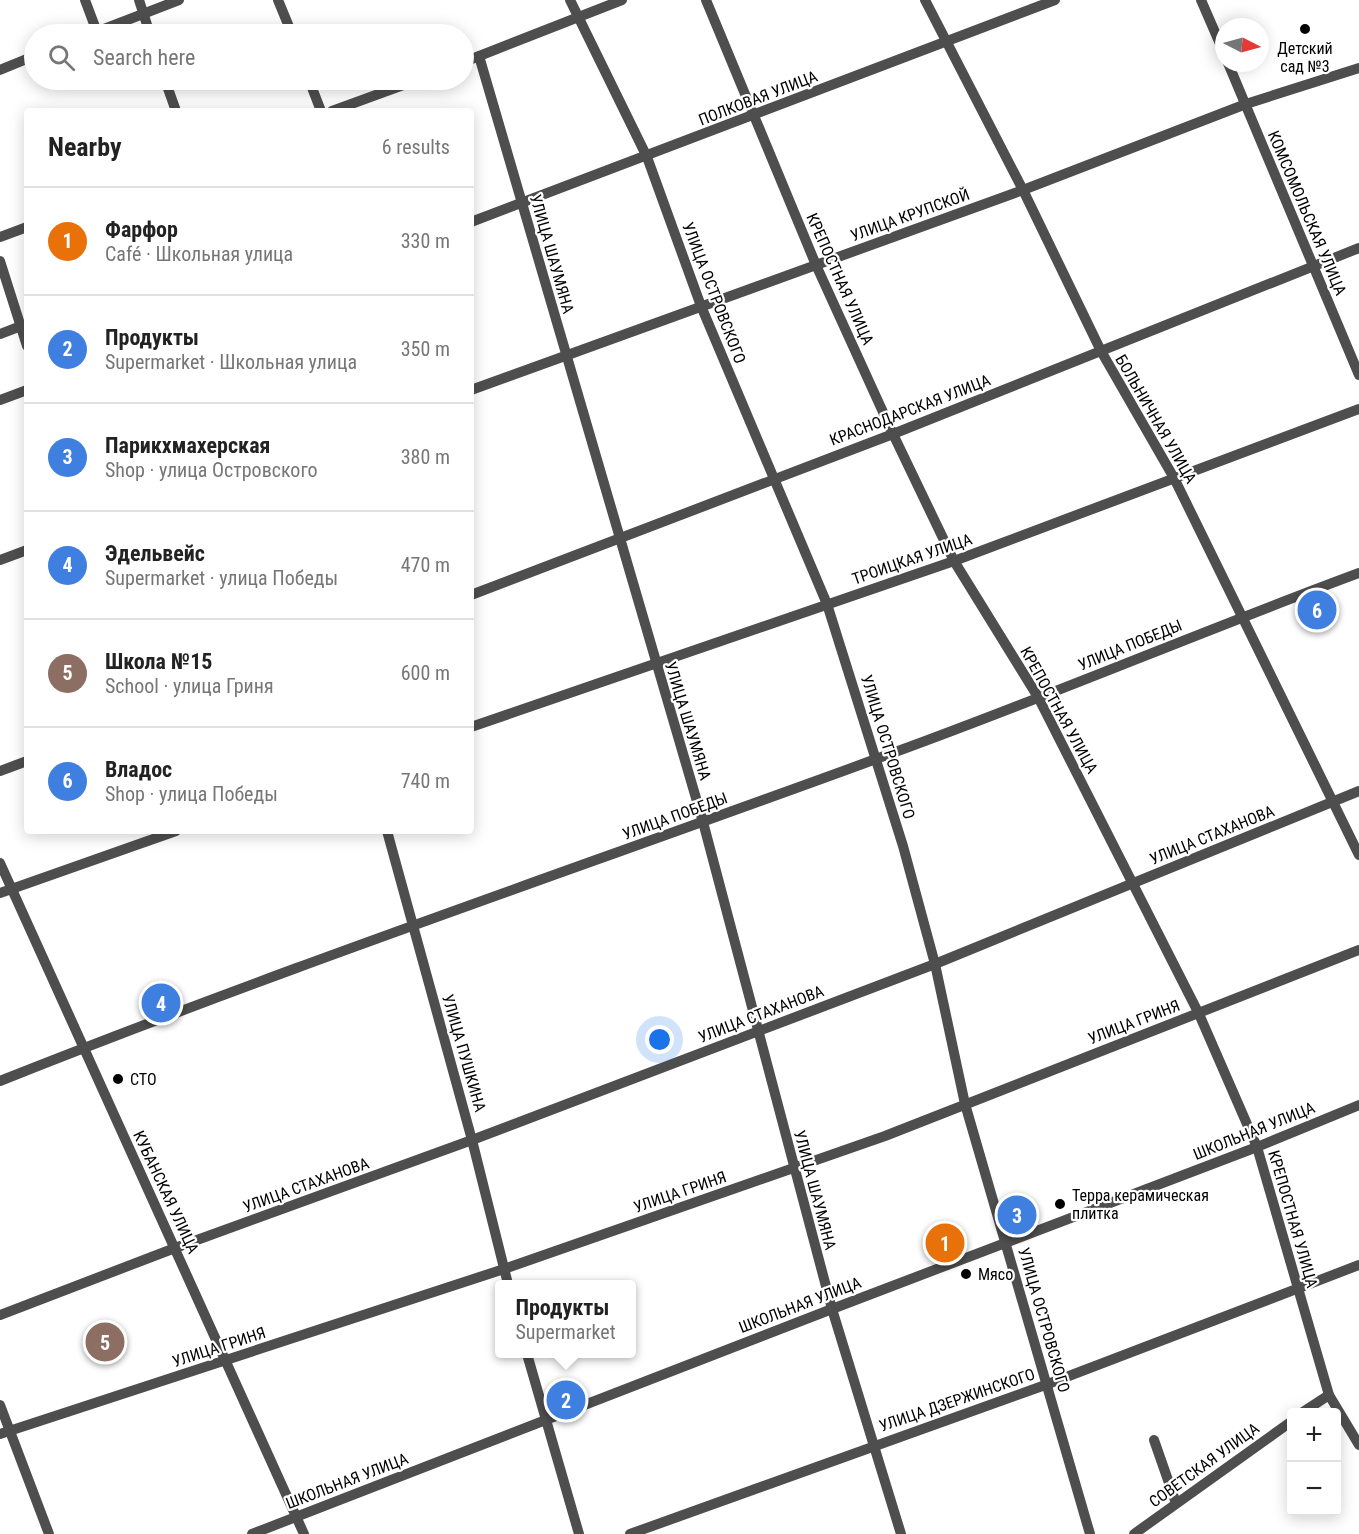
<!DOCTYPE html>
<meta charset="utf-8">
<style>
body{margin:0;font-family:"Roboto Condensed",sans-serif;background:#f2f2f2;color:#222}
.controls{position:absolute;right:18px;bottom:18px;display:grid;overflow:hidden;border-radius:6px;box-shadow:0 3px 15px #0003}
.controls button{width:54px;height:54px;display:grid;place-items:center;padding:0;border:0;border-bottom:2px solid #e0e0e0;background:#fff;color:#222;font:30px sans-serif}
.compass{position:absolute;left:1215px;top:18px;width:54px;height:54px;border-radius:50%;background:#fff;box-shadow:0 3px 15px #0003;rotate:96deg}
.you{position:absolute;left:660px;top:1040px;width:21px;height:21px;margin:-15px;border:4px solid #fff;border-radius:50%;background:#1a73e8;box-shadow:0 0 0 9px #1a73e833}
.badge{display:grid;place-items:center;width:39px;height:39px;border-radius:50%;background:#1a73e8;color:#fff;font-size:20px;font-weight:700}
.pin{position:absolute;translate:-50% -50%;border:3px solid #fff;box-shadow:0 2px 6px #0006}
.popup{position:absolute;left:495px;top:1280px;width:141px;height:78px;box-sizing:border-box;display:grid;place-content:center;border-radius:6px;background:#fff;filter:drop-shadow(0 2px 4px #0005);font-size:20px;white-space:nowrap;color:#767676}
.popup b{font-size:22px;color:#222}
.popup::after{content:'';position:absolute;left:50%;top:100%;margin-left:-12px;border:12px solid transparent;border-top-color:#fff}
.list{margin:0;padding:0;list-style:none}
h2{display:flex;justify-content:space-between;align-items:center;height:78px;margin:0;padding:0 24px;font-size:26px}
h2 small{font-size:20px;font-weight:400;color:#767676}
.list li{display:grid;grid-template-columns:39px 1fr auto;gap:18px;align-items:center;box-sizing:border-box;height:108px;padding:0 24px;border-top:2px solid #e0e0e0}
.list b{display:block;font-size:22px;white-space:nowrap}
.list p{margin:0;font-size:20px;white-space:nowrap;color:#767676}
.list em{font-size:20px;font-style:normal;color:#767676}
.icon{flex:none;width:33px;height:33px;fill:none;stroke:currentColor;stroke-width:2;stroke-linecap:round;stroke-linejoin:round}
.map{position:relative;flex:none;width:1359px;height:1534px;overflow:hidden}
.search{position:absolute;background:#fff;box-shadow:0 3px 15px #0003;left:24px;top:24px;width:450px;height:66px;display:flex;align-items:center;gap:15px;box-sizing:border-box;padding:0 21px;border-radius:33px;color:#767676;font-size:22px}
.panel{position:absolute;background:#fff;box-shadow:0 3px 15px #0003;left:24px;top:108px;width:450px;height:726px;border-radius:6px}
.map>svg:first-child{display:block}
</style>
<div class="map">
<svg width="1359" height="1534" viewBox="0 0 1359 1534">
<rect width="100%" height="100%" fill="#fff"/>
<g fill="none" stroke-linecap="round" stroke-linejoin="round">
<g stroke="#4e4e4e" stroke-width="10">
<path d="M 85,0 L 97,32"/>
<path d="M 139,0 L 150,34"/>
<path d="M 278,0 L 292,34"/>
<path d="M 570,0 L 647,157 L 701,306 L 827,604 L 903,846 L 935,964 L 965,1104 L 1090,1534"/>
<path d="M 706,0 L 816,265 L 893,434 L 954,561 L 1038,697 L 1199,1014 L 1257,1147 L 1329,1395 L 1359,1445"/>
<path d="M 925,0 L 1023,190 L 1101,351 L 1174,478 L 1359,855"/>
<path d="M 1201,0 L 1224,53"/>
<path d="M 91,34 L 179,0"/>
<path d="M 479,56 L 703,822 L 832,1309 L 901,1534"/>
<path d="M 464,62 L 622,0"/>
<path d="M 1228,63 L 1359,375"/>
<path d="M 0,70 L 34,56"/>
<path d="M 165,80 L 176,111"/>
<path d="M 309,80 L 321,111"/>
<path d="M 332,111 L 417,80"/>
<path d="M 471,222 L 1055,0"/>
<path d="M 0,237 L 27,227"/>
<path d="M 0,261 L 27,346"/>
<path d="M 0,334 L 21,326"/>
<path d="M 471,390 L 1023,190 L 1246,104 L 1359,68"/>
<path d="M 0,400 L 27,390"/>
<path d="M 0,560 L 27,550"/>
<path d="M 471,595 L 893,434 L 1359,248"/>
<path d="M 471,727 L 954,561 L 1359,409"/>
<path d="M 0,771 L 27,761"/>
<path d="M 387,831 L 472,1140 L 508,1284"/>
<path d="M 0,863 L 304,1534"/>
<path d="M 0,893 L 176,831"/>
<path d="M 0,1081 C 289,966 584,866 876,759 C 1038,701 1197,633 1359,573"/>
<path d="M 0,1315 L 175,1248 L 472,1140 L 935,964 L 1359,791"/>
<path d="M 527,1354 L 579,1534"/>
<path d="M 0,1405 L 49,1534"/>
<path d="M 1303,1412 L 1329,1395"/>
<path d="M 0,1434 L 504,1269 L 885,1136 L 1359,950"/>
<path d="M 1154,1440 L 1176,1503"/>
<path d="M 252,1534 L 832,1309 L 1257,1147 L 1359,1105"/>
<path d="M 630,1534 L 1048,1384 L 1359,1265"/>
<path d="M 1134,1534 L 1292,1421"/>
</g>
</g>
<g fill="#000" stroke="#fff" stroke-width="2">
<circle cx="1305" cy="29" r="6"/>
<circle cx="118" cy="1079" r="6"/>
<circle cx="1060" cy="1204" r="6"/>
<circle cx="966" cy="1274" r="6"/>
</g>
<g text-anchor="middle" dominant-baseline="central" stroke-width="4.5" stroke-linejoin="round" paint-order="stroke">
<g font-size="16" fill="#000" stroke="#fff" text-anchor="start">
<text x="1305" y="48" text-anchor="middle">Детский<tspan x="1305" dy="18">сад №3</tspan></text>
<text x="130" y="1079">СТО</text>
<text x="1072" y="1195">Терра керамическая<tspan x="1072" dy="18">плитка</tspan></text>
<text x="978" y="1274">Мясо</text>
</g>
<g font-size="16" fill="#000" stroke="#fff">
<text transform="translate(758 98) rotate(-21)">ПОЛКОВАЯ УЛИЦА</text>
<text transform="translate(1307 213) rotate(67)">КОМСОМОЛЬСКАЯ УЛИЦА</text>
<text transform="translate(910 215) rotate(-20)">УЛИЦА КРУПСКОЙ</text>
<text transform="translate(552 254) rotate(74)">УЛИЦА ШАУМЯНА</text>
<text transform="translate(840 279) rotate(66)">КРЕПОСТНАЯ УЛИЦА</text>
<text transform="translate(714 293) rotate(69)">УЛИЦА ОСТРОВСКОГО</text>
<text transform="translate(910 410) rotate(-21)">КРАСНОДАРСКАЯ УЛИЦА</text>
<text transform="translate(1156 419) rotate(60)">БОЛЬНИЧНАЯ УЛИЦА</text>
<text transform="translate(912 559) rotate(-19)">ТРОИЦКАЯ УЛИЦА</text>
<text transform="translate(1130 645) rotate(-22)">УЛИЦА ПОБЕДЫ</text>
<text transform="translate(1059 710) rotate(61)">КРЕПОСТНАЯ УЛИЦА</text>
<text transform="translate(688 721) rotate(73)">УЛИЦА ШАУМЯНА</text>
<text transform="translate(888 747) rotate(73)">УЛИЦА ОСТРОВСКОГО</text>
<text transform="translate(675 816) rotate(-20)">УЛИЦА ПОБЕДЫ</text>
<text transform="translate(1212 835) rotate(-22)">УЛИЦА СТАХАНОВА</text>
<text transform="translate(761 1014) rotate(-21)">УЛИЦА СТАХАНОВА</text>
<text transform="translate(1134 1022) rotate(-21)">УЛИЦА ГРИНЯ</text>
<text transform="translate(464 1053) rotate(74)">УЛИЦА ПУШКИНА</text>
<text transform="translate(1254 1131) rotate(-22)">ШКОЛЬНАЯ УЛИЦА</text>
<text transform="translate(306 1185) rotate(-20)">УЛИЦА СТАХАНОВА</text>
<text transform="translate(815 1190) rotate(75)">УЛИЦА ШАУМЯНА</text>
<text transform="translate(166 1192) rotate(65)">КУБАНСКАЯ УЛИЦА</text>
<text transform="translate(680 1192) rotate(-19)">УЛИЦА ГРИНЯ</text>
<text transform="translate(1293 1219) rotate(74)">КРЕПОСТНАЯ УЛИЦА</text>
<text transform="translate(800 1305) rotate(-21)">ШКОЛЬНАЯ УЛИЦА</text>
<text transform="translate(1044 1320) rotate(74)">УЛИЦА ОСТРОВСКОГО</text>
<text transform="translate(219 1347) rotate(-18)">УЛИЦА ГРИНЯ</text>
<text transform="translate(957 1400) rotate(-19)">УЛИЦА ДЗЕРЖИНСКОГО</text>
<text transform="translate(1204 1465) rotate(-36)">СОВЕТСКАЯ УЛИЦА</text>
<text transform="translate(347 1481) rotate(-21)">ШКОЛЬНАЯ УЛИЦА</text>
</g>
</g>
</svg>
<div class="controls">
<button>+</button>
<button>−</button>
</div>
<svg class="compass" viewBox="-18 -18 36 36"><path d="M0-13l5 13h-10z" fill="#e53935"/><path d="M0 13l5-13h-10z" fill="#767676"/></svg>
<div class="you"></div>
<div class="pin badge" style="left:945px;top:1243px;background:#e8710a">1</div>
<div class="pin badge" style="left:566px;top:1400px;background:#3f7fe0">2</div>
<div class="popup"><b>Продукты</b>Supermarket</div>
<div class="pin badge" style="left:1017px;top:1215px;background:#3f7fe0">3</div>
<div class="pin badge" style="left:161px;top:1003px;background:#3f7fe0">4</div>
<div class="pin badge" style="left:105px;top:1342px;background:#8d6e63">5</div>
<div class="pin badge" style="left:1317px;top:610px;background:#3f7fe0">6</div>
<div class="search"><svg class="icon" aria-label="search" viewBox="0 0 24 24"><circle cx="10" cy="10" r="6"/><path d="M15 15l6 6"/></svg>Search here</div>
<section class="panel">
<h2>Nearby<small>6 results</small></h2>
<ul class="list">
<li><span class="badge" style="background:#e8710a">1</span><div><b>Фарфор</b><p>Café · Школьная улица</p></div><em>330 m</em></li>
<li><span class="badge" style="background:#3f7fe0">2</span><div><b>Продукты</b><p>Supermarket · Школьная улица</p></div><em>350 m</em></li>
<li><span class="badge" style="background:#3f7fe0">3</span><div><b>Парикхмахерская</b><p>Shop · улица Островского</p></div><em>380 m</em></li>
<li><span class="badge" style="background:#3f7fe0">4</span><div><b>Эдельвейс</b><p>Supermarket · улица Победы</p></div><em>470 m</em></li>
<li><span class="badge" style="background:#8d6e63">5</span><div><b>Школа №15</b><p>School · улица Гриня</p></div><em>600 m</em></li>
<li><span class="badge" style="background:#3f7fe0">6</span><div><b>Владос</b><p>Shop · улица Победы</p></div><em>740 m</em></li>
</ul>
</section>
</div>
